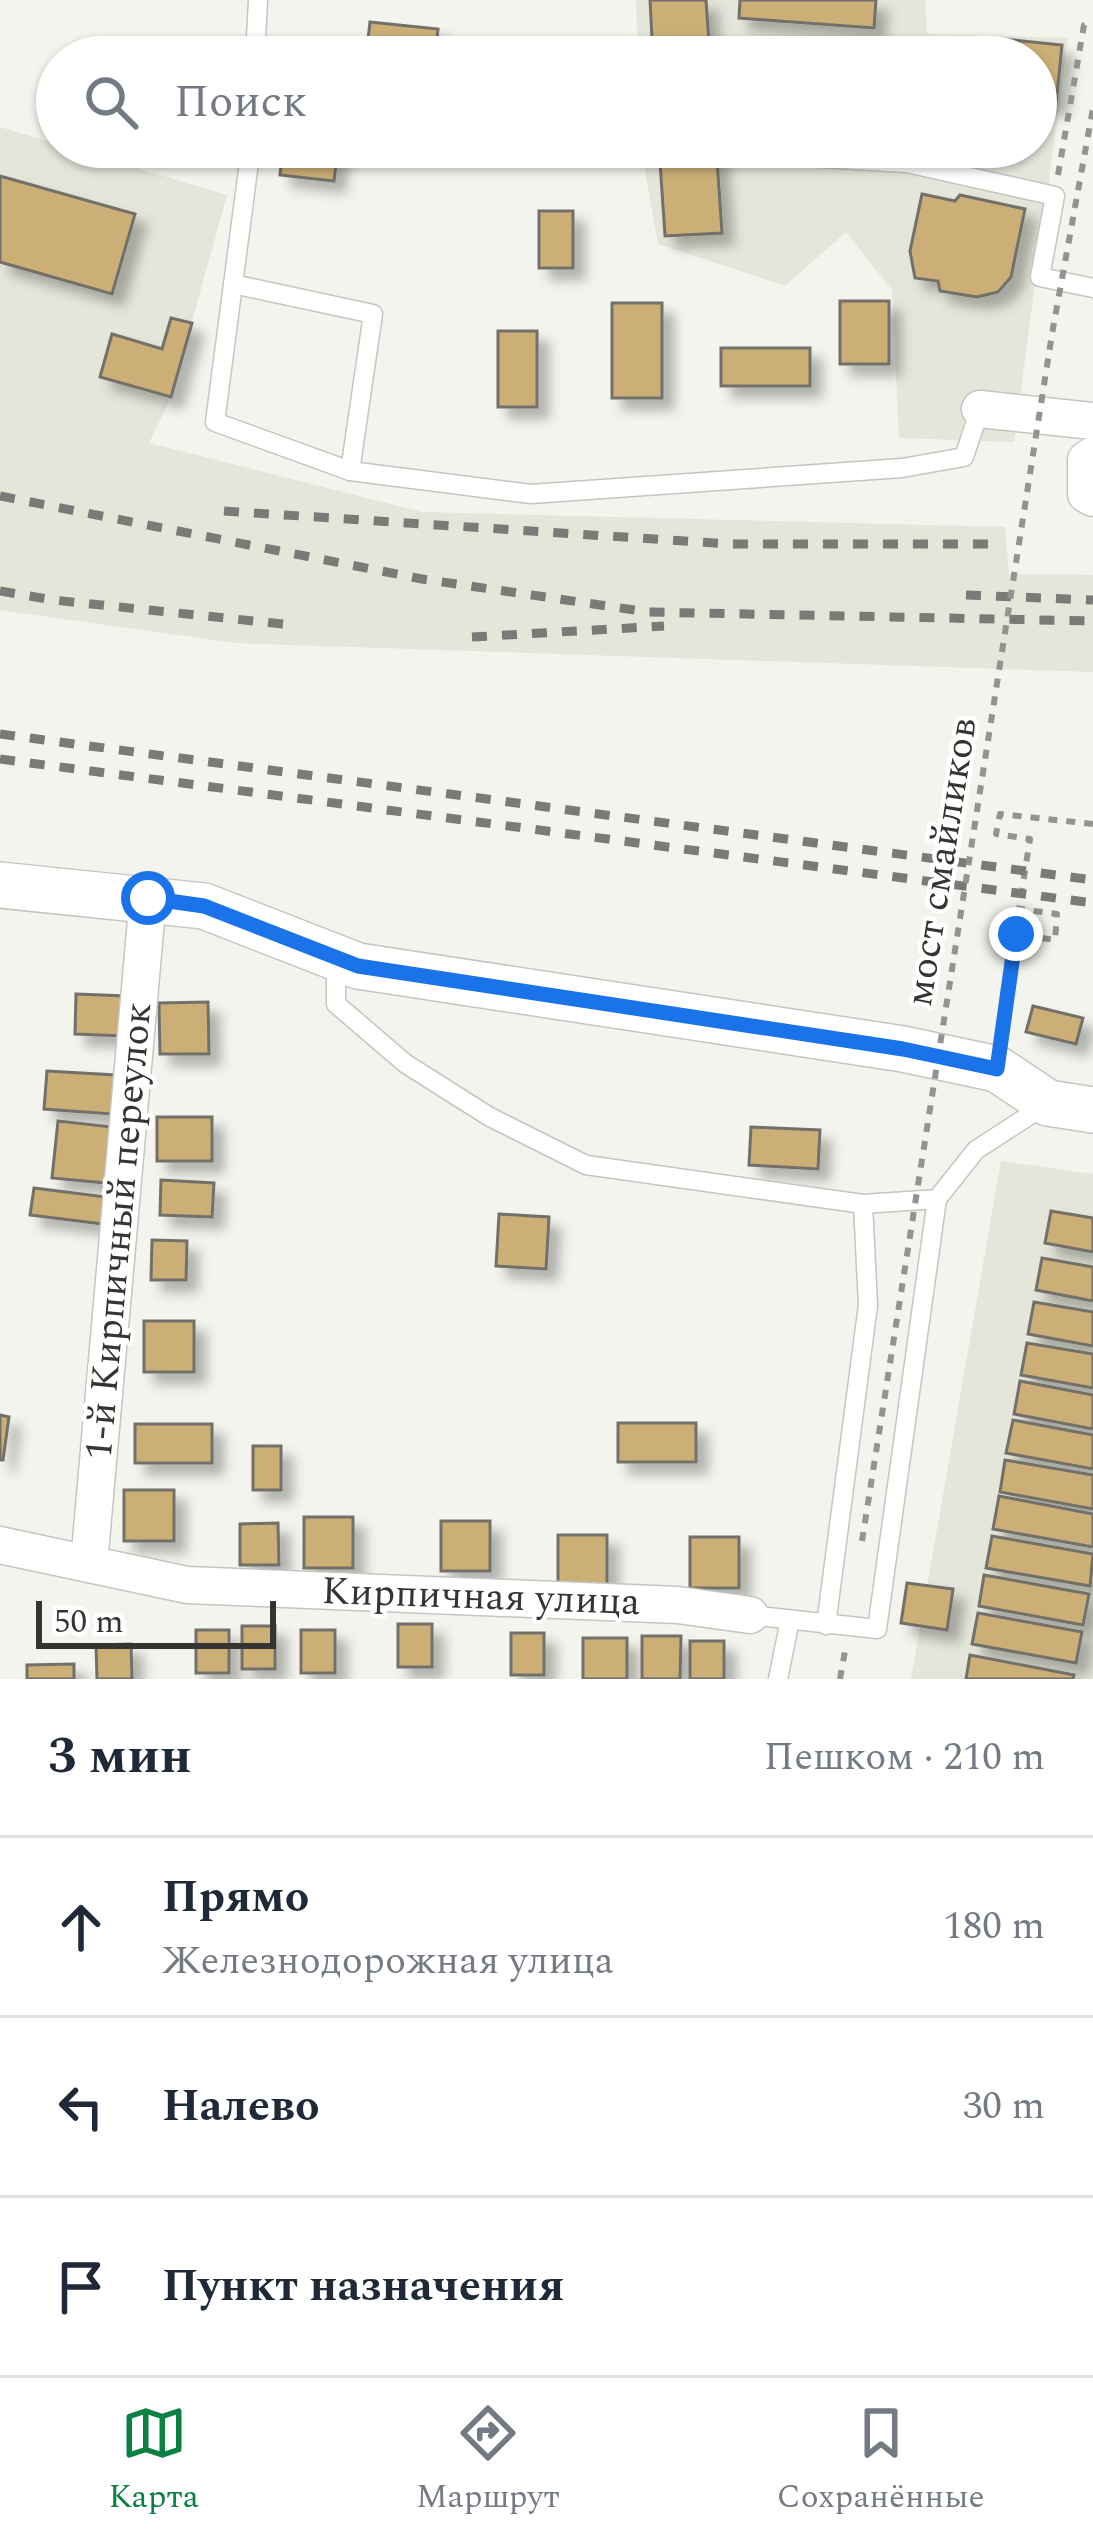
<!DOCTYPE html>
<html lang="ru">
<meta charset="utf-8">
<style>
body{margin:0;font-family:Spectral,serif;background:#f2f2f3;color:#1f2937}
.scale{position:absolute;left:36px;bottom:30px;width:240px;box-sizing:border-box;padding-left:12px;border:6px solid #343532;border-top:0;font-size:33px;line-height:42px;white-space:nowrap;color:#343532;-webkit-text-stroke:9px #fff;paint-order:stroke}
.stop{position:absolute;width:36px;height:36px;margin:-27px;border:9px solid #1a73e8;border-radius:50%;background:#fff}
.stop.end{background:#1a73e8;border-color:#fff;box-shadow:0 3px 12px #0008}
.list{margin:0;padding:0;list-style:none}
h2{display:flex;justify-content:space-between;align-items:center;height:156px;margin:0;padding:0 48px;font-size:51px}
h2 small{font-size:39px;font-weight:400;color:#747a83}
.list li{display:grid;grid-template-columns:78px 1fr auto;gap:36px;align-items:center;box-sizing:border-box;height:180px;padding:0 48px;border-top:3px solid #e0e1e3}
.list b{display:block;font-size:45px;white-space:nowrap}
.list p{margin:0;font-size:39px;white-space:nowrap;color:#747a83}
.list em{font-size:39px;font-style:normal;color:#747a83}
.icon{flex:none;width:66px;height:66px;fill:none;stroke:currentColor;stroke-width:2;stroke-linecap:round;stroke-linejoin:round}
.map{position:relative;flex:none;width:1093px;height:1679px;overflow:hidden}
.search{position:absolute;background:#fff;box-shadow:0 3px 9px #0004;left:36px;right:36px;top:36px;height:132px;display:flex;align-items:center;gap:30px;box-sizing:border-box;padding:0 42px;border-radius:66px;color:#747a83;font-size:45px}
.sheet{height:696px;background:#fff}
nav{display:flex;justify-content:space-around;align-items:center;box-sizing:border-box;height:168px;border-top:3px solid #e0e1e3;background:#fff;font-size:33px;color:#747a83}
nav a{display:grid;justify-items:center;gap:6px}
nav .on{color:#0b8043}
.map>svg:first-child{display:block}
</style>
<div class="map">
<svg width="1093" height="1679" viewBox="0 0 1093 1679">
<defs>
<filter id="shadow"><feDropShadow dx="11" dy="11" stdDeviation="6" flood-color="#0004"/></filter>
</defs>
<rect width="100%" height="100%" fill="#f2f4ed"/>
<g fill="#e3e6d9">
<path d="M 636,0 L 925,0 L 927,34 L 1068,38 L 1014,442 L 899,438 L 892,290 L 846,232 L 785,286 L 658,244 L 641,147 L 1036,147 L 1036,57 L 638,57 Z"/>
<path d="M 0,127 L 227,195 L 171,397 L 149,443 L 422,512 L 1005,527 L 1009,574 L 1093,575 L 1093,672 L 235,643 L 0,610 Z"/>
<path d="M 1001,1161 L 1093,1174 L 1093,1679 L 911,1679 Z"/>
</g>
<g fill="#cbaf76" stroke="#73706b" stroke-width="3" filter="url(#shadow)">
<path d="M 650,0 L 706,0 L 710,57 L 653,57 Z"/>
<path d="M 740,0 L 876,0 L 874,28 L 739,18 Z"/>
<path d="M 370,22 L 438,29 L 435,57 L 366,57 Z"/>
<path d="M 1003,39 L 1062,45 L 1056,104 L 1036,102 L 1036,57 L 1001,57 Z"/>
<path d="M 283,147 L 338,147 L 334,181 L 280,175 Z"/>
<path d="M 659,147 L 716,147 L 717,159 L 660,162 Z"/>
<path d="M 717,159 L 722,233 L 665,236 L 660,162 Z"/>
<path d="M 0,176 L 135,214 L 112,294 L 0,262 Z"/>
<path d="M 922,194 L 955,201 L 960,195 L 1025,209 L 1011,277 L 998,292 L 977,297 L 940,291 L 938,281 L 915,278 L 910,251 Z"/>
<rect x="539" y="211" width="34" height="57"/>
<rect x="840" y="301" width="49" height="63"/>
<rect x="612" y="303" width="50" height="95"/>
<path d="M 171,318 L 192,323 L 171,397 L 100,377 L 112,334 L 162,349 Z"/>
<rect x="498" y="331" width="39" height="76"/>
<rect x="721" y="348" width="89" height="38"/>
<path d="M 76,994 L 127,996 L 126,1036 L 75,1034 Z"/>
<path d="M 208,1002 L 209,1054 L 160,1054 L 159,1003 Z"/>
<path d="M 1033,1006 L 1083,1018 L 1076,1044 L 1026,1032 Z"/>
<path d="M 47,1071 L 115,1075 L 112,1114 L 44,1109 Z"/>
<rect x="157" y="1117" width="55" height="44"/>
<path d="M 58,1121 L 112,1127 L 106,1183 L 52,1178 Z"/>
<path d="M 751,1127 L 820,1130 L 818,1169 L 749,1165 Z"/>
<path d="M 161,1180 L 214,1183 L 212,1217 L 160,1215 Z"/>
<path d="M 34,1188 L 106,1197 L 103,1224 L 30,1215 Z"/>
<path d="M 1051,1211 L 1093,1218 L 1093,1252 L 1045,1243 Z"/>
<path d="M 499,1214 L 549,1217 L 546,1269 L 496,1266 Z"/>
<path d="M 152,1240 L 187,1241 L 186,1280 L 151,1280 Z"/>
<path d="M 1042,1258 L 1093,1267 L 1093,1301 L 1036,1290 Z"/>
<path d="M 1034,1302 L 1093,1312 L 1093,1346 L 1028,1334 Z"/>
<rect x="144" y="1321" width="50" height="51"/>
<path d="M 1027,1343 L 1093,1354 L 1093,1388 L 1021,1375 Z"/>
<path d="M 1020,1381 L 1093,1395 L 1093,1429 L 1014,1414 Z"/>
<path d="M 0,1415 L 9,1417 L 3,1460 L 0,1460 Z"/>
<path d="M 1013,1420 L 1093,1435 L 1093,1469 L 1006,1453 Z"/>
<rect x="618" y="1423" width="78" height="39"/>
<rect x="135" y="1424" width="77" height="39"/>
<rect x="253" y="1446" width="28" height="44"/>
<path d="M 1005,1460 L 1093,1475 L 1093,1509 L 1000,1492 Z"/>
<rect x="124" y="1490" width="50" height="51"/>
<path d="M 999,1496 L 1093,1514 L 1093,1547 L 993,1529 Z"/>
<rect x="304" y="1517" width="49" height="51"/>
<rect x="441" y="1521" width="49" height="50"/>
<path d="M 278,1523 L 279,1565 L 240,1565 L 240,1524 Z"/>
<rect x="558" y="1535" width="49" height="51"/>
<path d="M 992,1536 L 1093,1554 L 1090,1586 L 986,1568 Z"/>
<rect x="690" y="1537" width="49" height="51"/>
<path d="M 984,1575 L 1089,1594 L 1083,1625 L 979,1606 Z"/>
<path d="M 907,1583 L 953,1589 L 947,1630 L 901,1623 Z"/>
<path d="M 978,1613 L 1082,1632 L 1076,1663 L 972,1644 Z"/>
<rect x="398" y="1624" width="34" height="43"/>
<rect x="242" y="1626" width="33" height="43"/>
<rect x="196" y="1630" width="33" height="43"/>
<rect x="301" y="1630" width="34" height="43"/>
<rect x="511" y="1633" width="33" height="42"/>
<path d="M 642,1636 L 681,1636 L 680,1679 L 642,1679 Z"/>
<rect x="583" y="1638" width="44" height="41"/>
<rect x="690" y="1641" width="34" height="38"/>
<path d="M 131,1644 L 132,1679 L 97,1679 L 96,1645 Z"/>
<path d="M 970,1655 L 1074,1675 L 1073,1679 L 966,1679 Z"/>
<path d="M 74,1664 L 74,1679 L 27,1679 L 27,1665 Z"/>
</g>
<g fill="none" stroke-linecap="round" stroke-linejoin="round">
<defs>
<g id="service">
<path d="M 255,57 L 258,0"/>
<path d="M 251,147 L 215,422 L 350,471 L 531,494 L 902,468 L 964,457 L 980,409"/>
<path d="M 755,154 L 907,163 L 1055,196 L 1040,277 L 1093,288"/>
<path d="M 233,284 L 373,314 L 350,471"/>
<path d="M 336,959 L 336,1004 L 406,1064 L 490,1117 L 586,1165 L 863,1204 L 937,1199 L 976,1150 L 1044,1106"/>
<path d="M 750,1615 L 877,1629 L 937,1199"/>
<path d="M 826,1625 L 868,1305 L 863,1204"/>
<path d="M 778,1679 L 790,1620"/>
</g>
<g id="minor">
<path d="M 980,409 L 1093,421"/>
<path d="M 1093,455 L 1086,460 L 1086,494 L 1093,498"/>
<path d="M 0,1545 L 187,1585 L 678,1605 L 750,1615"/>
<path d="M 89,1563 L 148,898"/>
</g>
<path id="tertiary" d="M 0,885 L 204,906 L 358,966 L 903,1049 L 997,1069 L 1048,1103 L 1093,1110"/>
</defs>
<use href="#service" stroke="#c4c6c0" stroke-width="21"/>
<use href="#minor" stroke="#c4c6c0" stroke-width="39"/>
<use href="#tertiary" stroke="#c4c6c0" stroke-width="48"/>
<g stroke="#93948f" stroke-width="6" stroke-dasharray="9 9" stroke-linecap="butt">
<path d="M 1058,175 L 1084,25 L 1093,22"/>
<path d="M 1003,1033 L 1016,934 L 1055,940 L 1057,914 L 1019,909 L 1030,839 L 996,834 L 1000,814 L 1093,824"/>
<path d="M 840,1679 L 845,1651"/>
</g>
<use href="#service" stroke="#fff" stroke-width="18"/>
<use href="#minor" stroke="#fff" stroke-width="36"/>
<use href="#tertiary" stroke="#fff" stroke-width="45"/>
<g stroke="#797b76" stroke-width="9" stroke-dasharray="15 15" stroke-linecap="butt">
<path d="M 0,496 L 422,579 L 648,612 L 1093,621"/>
<path d="M 224,511 L 730,544 L 997,544"/>
<path d="M 0,591 L 53,600 L 292,625"/>
<path d="M 966,595 L 1093,600"/>
<path d="M 472,637 L 664,626"/>
<path d="M 0,734 L 1093,880"/>
<path d="M 0,759 L 1093,903"/>
</g>
<path stroke="#93948f" stroke-width="6" stroke-dasharray="9 9" stroke-linecap="butt" d="M 862,1541 L 1052,334 L 1093,108"/>
</g>
<g fill="none" stroke-linecap="round" stroke-linejoin="round">
<path stroke="#1a73e8" stroke-width="15" d="M 148,898 L 204,906 L 358,966 L 903,1049 L 997,1069 L 1016,934"/>
</g>
<g text-anchor="middle" dominant-baseline="central" stroke-width="9" stroke-linejoin="round" paint-order="stroke">
<g font-size="39" fill="#343532" stroke="#fff">
<text transform="translate(942 862) rotate(-81)">мост смайликов</text>
<text transform="translate(119 1231) rotate(-85)">1-й Кирпичный переулок</text>
<text transform="translate(481 1597) rotate(2)">Кирпичная улица</text>
</g>
</g>
</svg>
<div class="scale">50 m</div>
<div class="stop" style="left:148px;top:898px"></div>
<div class="stop end" style="left:1016px;top:934px"></div>
<div class="search"><svg class="icon" aria-label="search" viewBox="0 0 24 24"><circle cx="10" cy="10" r="6"/><path d="M15 15l6 6"/></svg>Поиск</div>
</div>
<section class="sheet">
<h2>3 мин<small>Пешком · 210 m</small></h2>
<ul class="list">
<li><svg class="icon" aria-label="ahead" viewBox="0 0 24 24"><path d="M12 20V5M6 11l6-6 6 6"/></svg><div><b>Прямо</b><p>Железнодорожная улица</p></div><em>180 m</em></li>
<li><svg class="icon" aria-label="left" viewBox="0 0 24 24"><path d="M17 20v-9H6M10 6l-5 5 5 5"/></svg><div><b>Налево</b></div><em>30 m</em></li>
<li><svg class="icon" aria-label="arrive" viewBox="0 0 24 24"><path d="M6 21V4h12l-3 4 3 4H6"/></svg><div><b>Пункт назначения</b></div></li>
</ul>
</section>
<nav>
<a class="on"><svg class="icon" aria-label="map" viewBox="0 0 24 24"><path d="M3 6l6-2 6 2 6-2v14l-6 2-6-2-6 2zM9 4v14M15 6v14"/></svg>Карта</a>
<a><svg class="icon" aria-label="directions" viewBox="0 0 24 24"><path d="M12 3l9 9-9 9-9-9zM9 14v-3h6M13 9l2 2-2 2"/></svg>Маршрут</a>
<a><svg class="icon" aria-label="saved" viewBox="0 0 24 24"><path d="M7 4h10v16l-5-4-5 4z"/></svg>Сохранённые</a>
</nav>
